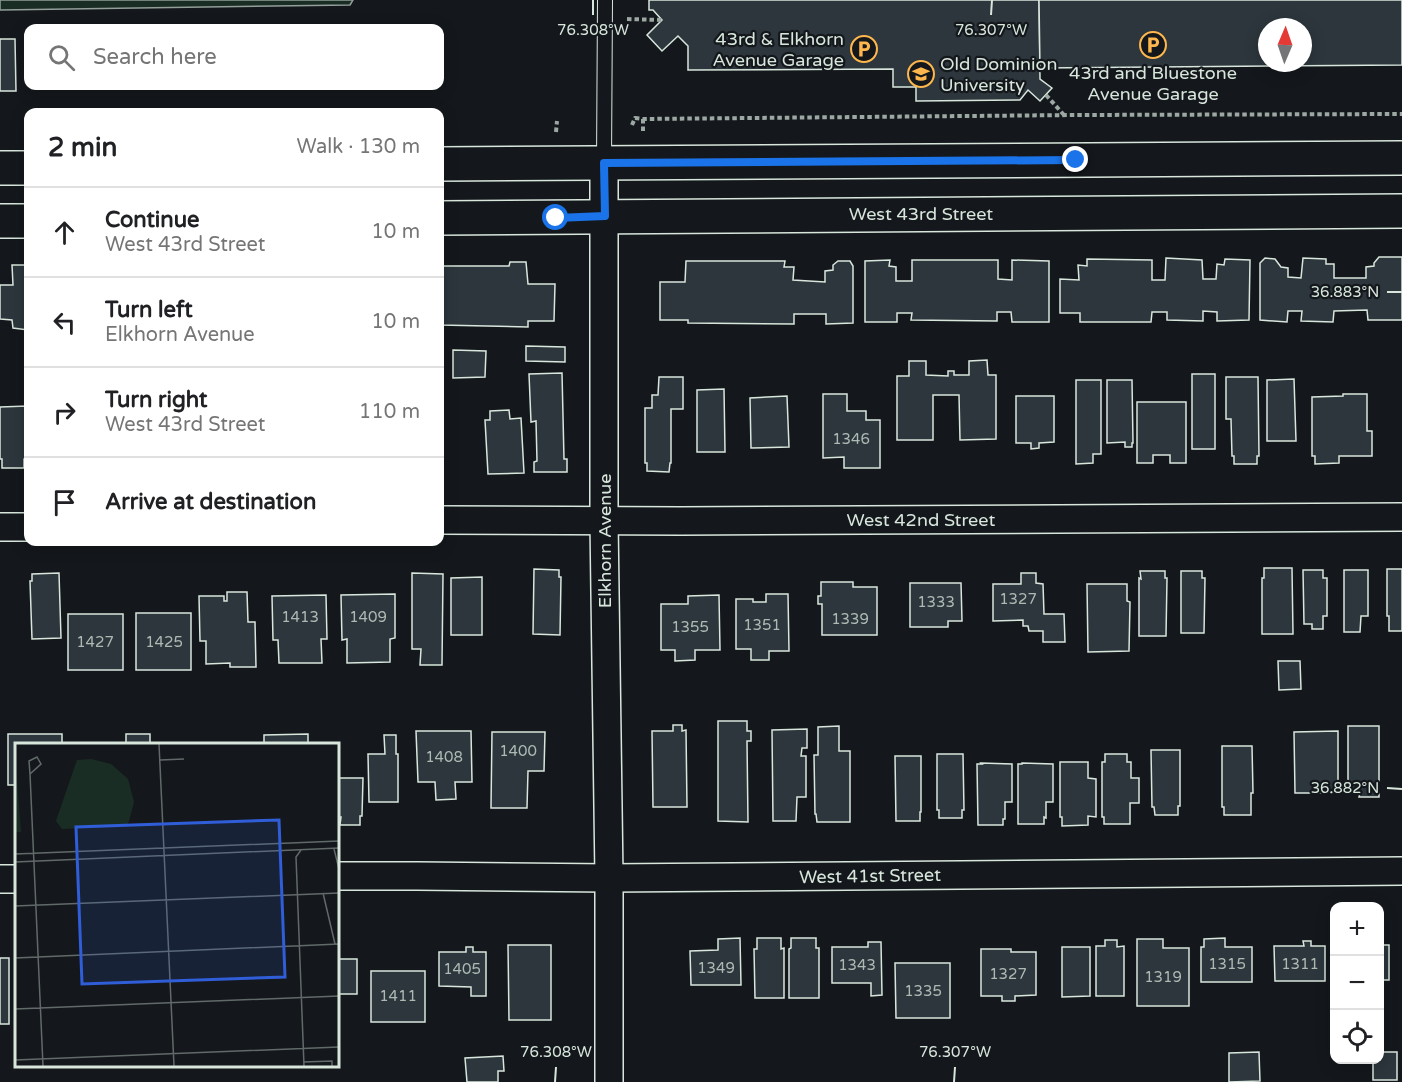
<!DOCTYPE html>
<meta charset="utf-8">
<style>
body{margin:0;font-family:"Varela Round",sans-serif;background:#f6f6f6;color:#202124}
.controls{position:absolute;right:18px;bottom:18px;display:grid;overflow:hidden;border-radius:12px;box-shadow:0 3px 15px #0003}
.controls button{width:54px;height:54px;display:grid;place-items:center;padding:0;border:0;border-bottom:2px solid #e0e0e0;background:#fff;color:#202124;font:30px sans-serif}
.compass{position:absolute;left:1258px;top:18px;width:54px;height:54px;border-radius:50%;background:#fff;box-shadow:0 3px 15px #0003;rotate:2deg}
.stop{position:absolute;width:18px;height:18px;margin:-14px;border:4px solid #1a73e8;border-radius:50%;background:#fff}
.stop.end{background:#1a73e8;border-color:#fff;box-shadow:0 2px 6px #0008}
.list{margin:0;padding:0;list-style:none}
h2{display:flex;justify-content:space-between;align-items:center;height:78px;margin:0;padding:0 24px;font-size:26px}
h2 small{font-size:20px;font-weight:400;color:#757577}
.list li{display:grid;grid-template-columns:39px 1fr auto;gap:18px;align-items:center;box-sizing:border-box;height:90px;padding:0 24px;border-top:2px solid #e0e0e0}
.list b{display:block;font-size:22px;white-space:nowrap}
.list p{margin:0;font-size:20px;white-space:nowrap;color:#757577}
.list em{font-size:20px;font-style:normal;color:#757577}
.icon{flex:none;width:33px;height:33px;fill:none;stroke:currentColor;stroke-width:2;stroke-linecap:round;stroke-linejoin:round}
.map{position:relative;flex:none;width:1402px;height:1082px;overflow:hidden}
.search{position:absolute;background:#fff;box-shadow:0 3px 15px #0003;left:24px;top:24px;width:420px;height:66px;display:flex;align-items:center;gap:15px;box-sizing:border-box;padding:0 21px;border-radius:12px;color:#757577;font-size:22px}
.panel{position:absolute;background:#fff;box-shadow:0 3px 15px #0003;left:24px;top:108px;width:420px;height:438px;border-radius:12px}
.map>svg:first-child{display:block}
</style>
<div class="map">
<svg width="1402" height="1082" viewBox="0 0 1402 1082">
<rect width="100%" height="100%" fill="#14181c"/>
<path fill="#1a2d24" stroke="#939e99" stroke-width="1.5" d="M 0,0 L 353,0 L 350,5 L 0,10 Z"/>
<g fill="#2c363c" stroke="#d8e6dc" stroke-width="1.5" fill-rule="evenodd">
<path d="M 649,0 L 1039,0 L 1040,79 L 1052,88 L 1040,101 L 1028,90 L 1020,100 L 916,101 L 916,87 L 893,87 L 893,69 L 688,70 L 688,46 L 678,36 L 662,51 L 647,35 L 662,20 L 653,10 L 649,10 Z"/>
<path d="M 1039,0 L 1402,0 L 1402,65 L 1040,68 ZM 1267,27 L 1303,27 L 1303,63 L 1267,63 Z"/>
<path d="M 0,39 L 15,39 L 16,91 L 0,91 Z"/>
<path d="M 1379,257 L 1402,257 L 1402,320 L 1368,320 L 1367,310 L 1334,311 L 1333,322 L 1301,321 L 1302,311 L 1288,311 L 1287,322 L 1260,320 L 1260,263 L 1265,258 L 1275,259 L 1281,267 L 1288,268 L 1288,277 L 1301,278 L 1303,258 L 1326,259 L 1326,264 L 1334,264 L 1334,278 L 1366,278 L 1366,267 L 1374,266 L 1374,263 Z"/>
<path d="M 1166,258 L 1202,260 L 1203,279 L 1216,279 L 1217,264 L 1224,265 L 1225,259 L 1250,260 L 1249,320 L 1217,321 L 1217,312 L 1203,311 L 1203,321 L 1167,320 L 1167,312 L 1152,312 L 1151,322 L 1080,322 L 1080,313 L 1060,313 L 1060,279 L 1079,280 L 1078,265 L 1087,266 L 1087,259 L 1152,260 L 1152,280 L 1165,280 Z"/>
<path d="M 890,260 L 889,266 L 896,267 L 896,281 L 912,281 L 912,260 L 998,260 L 998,279 L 1012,280 L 1012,260 L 1049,261 L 1049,322 L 1012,322 L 1011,312 L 997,312 L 997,321 L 911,320 L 912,313 L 897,313 L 897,322 L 865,322 L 865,261 Z"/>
<path d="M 686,261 L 785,261 L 784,267 L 794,267 L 793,280 L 825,282 L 825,271 L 833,270 L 833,265 L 838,261 L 850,261 L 853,266 L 853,323 L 826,324 L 826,314 L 794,314 L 794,324 L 688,323 L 688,320 L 660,320 L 660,282 L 685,282 Z"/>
<path d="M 510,262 L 526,262 L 528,284 L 555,284 L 554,321 L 528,321 L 528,327 L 440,325 L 440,266 L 509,266 Z"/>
<path d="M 12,265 L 28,265 L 28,330 L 13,328 L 12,320 L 0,319 L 0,285 L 13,285 Z"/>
<path d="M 526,346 L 565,347 L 565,362 L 526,361 Z"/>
<path d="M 453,350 L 486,351 L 485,377 L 453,378 Z"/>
<path d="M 987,360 L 988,375 L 996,375 L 996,439 L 960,440 L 959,395 L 933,395 L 933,440 L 897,440 L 897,376 L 909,376 L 909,361 L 926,361 L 926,375 L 948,376 L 948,371 L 954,371 L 954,375 L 969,375 L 969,361 Z"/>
<path d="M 562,373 L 564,459 L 567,459 L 567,472 L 534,472 L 534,462 L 537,461 L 536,421 L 531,422 L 529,374 Z"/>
<rect x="1192" y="374" width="23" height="75"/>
<path d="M 659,377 L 683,377 L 683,409 L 671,409 L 671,463 L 670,463 L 669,472 L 647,471 L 647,463 L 645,463 L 645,408 L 652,408 L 652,395 L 658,395 Z"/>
<path d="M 1226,377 L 1258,377 L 1259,456 L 1257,456 L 1257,464 L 1234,464 L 1234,456 L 1232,456 L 1231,419 L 1226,419 Z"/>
<path d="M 1294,379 L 1296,441 L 1267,441 L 1267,380 Z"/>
<path d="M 1076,380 L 1101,380 L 1101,454 L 1093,454 L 1093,463 L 1076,464 Z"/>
<path d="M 1107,380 L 1132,380 L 1133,443 L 1132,443 L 1132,447 L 1125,447 L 1125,442 L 1107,443 Z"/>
<path d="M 724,389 L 725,452 L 697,452 L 697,390 Z"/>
<path d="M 823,394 L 847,394 L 847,411 L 866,411 L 866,420 L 880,420 L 880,468 L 844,468 L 844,457 L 823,458 Z"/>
<path d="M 1343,394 L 1367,394 L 1367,431 L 1372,431 L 1372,456 L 1339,456 L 1339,463 L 1315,464 L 1315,456 L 1312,456 L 1312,397 L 1343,396 Z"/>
<path d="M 787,396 L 789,447 L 751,448 L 750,398 Z"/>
<path d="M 1016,396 L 1054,396 L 1054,442 L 1039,443 L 1039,448 L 1031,449 L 1031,443 L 1016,443 Z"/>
<path d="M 1137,402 L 1186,402 L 1186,463 L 1170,463 L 1170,455 L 1153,455 L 1153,463 L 1137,463 Z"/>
<path d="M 27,406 L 27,458 L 24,459 L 24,468 L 2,468 L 2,459 L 0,459 L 0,407 Z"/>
<path d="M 509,410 L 510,419 L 521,418 L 524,473 L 488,474 L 485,420 L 490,420 L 490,411 Z"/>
<path d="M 1264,568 L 1292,568 L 1293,634 L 1262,634 L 1262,578 L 1264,578 Z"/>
<path d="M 534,569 L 559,570 L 559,577 L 561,577 L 560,635 L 533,634 Z"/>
<path d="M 1387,569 L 1402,569 L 1402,631 L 1389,631 L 1389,616 L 1387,616 Z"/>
<path d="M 1303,570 L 1323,570 L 1323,578 L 1327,578 L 1327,616 L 1323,616 L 1323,629 L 1312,629 L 1312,624 L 1304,624 Z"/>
<path d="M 1344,570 L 1368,570 L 1368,616 L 1361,616 L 1360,632 L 1344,632 Z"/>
<path d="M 1140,571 L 1165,571 L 1165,578 L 1167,578 L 1166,636 L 1139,636 L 1139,578 L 1141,579 Z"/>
<path d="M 1181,571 L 1202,571 L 1202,578 L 1205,578 L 1204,633 L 1181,633 Z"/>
<path d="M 59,573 L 61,638 L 32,639 L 30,581 L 32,581 L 32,574 Z"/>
<path d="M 412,573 L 443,574 L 442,665 L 420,665 L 421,649 L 412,649 Z"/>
<path d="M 1021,573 L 1036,573 L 1036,583 L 1043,584 L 1044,614 L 1064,614 L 1065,642 L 1043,642 L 1043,631 L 1029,631 L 1028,626 L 1023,626 L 1023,620 L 993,621 L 993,584 L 1021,584 Z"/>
<path d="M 482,577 L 482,635 L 451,635 L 451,578 Z"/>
<path d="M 821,582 L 853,582 L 853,587 L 877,587 L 877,635 L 822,635 L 822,604 L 818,604 L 818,596 L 821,596 Z"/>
<path d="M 910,583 L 961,583 L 962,621 L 948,621 L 948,627 L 910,627 Z"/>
<path d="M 1087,584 L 1127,584 L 1127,601 L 1130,602 L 1129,651 L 1088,652 Z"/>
<path d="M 227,592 L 247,592 L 248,622 L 255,622 L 256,667 L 230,667 L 230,663 L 206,664 L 206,641 L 200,641 L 199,596 L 224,596 L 224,601 L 227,601 Z"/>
<path d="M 395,594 L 395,638 L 390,639 L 390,662 L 347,663 L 347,639 L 342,640 L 341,595 Z"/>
<path d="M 766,594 L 788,594 L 789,651 L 769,651 L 769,660 L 751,660 L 751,649 L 736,649 L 736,599 L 753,599 L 753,602 L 766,602 Z"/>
<path d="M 326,595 L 327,639 L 321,639 L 322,663 L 279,663 L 278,640 L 273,640 L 272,596 Z"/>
<path d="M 719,595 L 720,650 L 695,650 L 695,660 L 675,661 L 675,650 L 661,650 L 661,604 L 688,604 L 688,596 Z"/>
<rect x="136" y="613" width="55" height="57"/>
<rect x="68" y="614" width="55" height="56"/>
<path d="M 1278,661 L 1300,661 L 1301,689 L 1279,690 Z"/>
<path d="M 718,721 L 747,721 L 747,731 L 751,731 L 751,741 L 747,741 L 748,822 L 718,821 Z"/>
<path d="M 673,725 L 682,725 L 682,731 L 686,730 L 687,807 L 653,807 L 652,731 L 673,731 Z"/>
<path d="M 839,726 L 839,751 L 850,751 L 850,822 L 817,822 L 816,814 L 815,814 L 814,755 L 818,755 L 818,727 Z"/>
<path d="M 1348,726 L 1379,726 L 1379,797 L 1359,797 L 1360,793 L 1348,793 Z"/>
<path d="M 807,729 L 807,748 L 802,748 L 801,756 L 806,756 L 806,797 L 797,797 L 796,821 L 773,821 L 772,730 Z"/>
<path d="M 416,731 L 471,731 L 472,782 L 455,782 L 456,799 L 436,800 L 435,782 L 418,782 Z"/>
<path d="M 1338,731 L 1338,793 L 1295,793 L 1294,732 Z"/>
<path d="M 492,732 L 545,732 L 544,771 L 528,771 L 527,808 L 491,808 Z"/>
<path d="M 8,734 L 62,734 L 62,744 L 16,744 L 16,785 L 8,785 Z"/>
<rect x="126" y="734" width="24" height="10"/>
<path d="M 308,734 L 308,744 L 264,744 L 264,735 Z"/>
<path d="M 384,735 L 396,735 L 396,754 L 398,754 L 398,802 L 369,802 L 368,754 L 385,754 Z"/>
<path d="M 1222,746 L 1252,746 L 1253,793 L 1251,793 L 1251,815 L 1224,815 L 1224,807 L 1222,807 Z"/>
<path d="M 1151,750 L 1180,750 L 1180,806 L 1178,806 L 1178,815 L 1155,815 L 1154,807 L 1152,807 Z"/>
<path d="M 937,754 L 963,754 L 964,810 L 962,810 L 962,818 L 939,818 L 939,810 L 937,810 Z"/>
<path d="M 1105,754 L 1127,754 L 1127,762 L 1131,762 L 1131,778 L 1139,778 L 1139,803 L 1130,803 L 1130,824 L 1104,824 L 1104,817 L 1102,817 L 1102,762 L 1105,762 Z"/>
<path d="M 895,756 L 921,756 L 921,812 L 920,812 L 920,821 L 896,821 Z"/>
<path d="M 1060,762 L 1088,762 L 1088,778 L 1096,779 L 1096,817 L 1088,816 L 1088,825 L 1062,826 L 1062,817 L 1060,817 Z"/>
<path d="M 981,763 L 1012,764 L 1012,802 L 1005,802 L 1005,819 L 1003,819 L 1003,825 L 978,825 L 977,764 L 982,764 Z"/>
<path d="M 1022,763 L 1053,764 L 1053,802 L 1046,802 L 1046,818 L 1044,817 L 1044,824 L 1018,824 L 1018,764 L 1022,764 Z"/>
<path d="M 338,778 L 363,778 L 362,816 L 360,816 L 360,825 L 340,825 L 341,817 L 338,817 Z"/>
<path d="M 740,938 L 741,985 L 691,985 L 690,951 L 718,950 L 718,939 Z"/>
<path d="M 757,938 L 781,938 L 781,949 L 784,948 L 784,998 L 755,998 L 754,949 L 757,949 Z"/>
<path d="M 791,938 L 816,938 L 816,948 L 819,948 L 819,998 L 789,998 L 789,949 L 791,948 Z"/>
<path d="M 1225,938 L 1225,947 L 1252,947 L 1252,982 L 1201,982 L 1201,947 L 1204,947 L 1204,939 Z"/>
<path d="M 1137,939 L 1163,939 L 1163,948 L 1189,948 L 1189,1006 L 1137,1006 Z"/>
<path d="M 1105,940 L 1117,940 L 1117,947 L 1124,946 L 1124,996 L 1096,996 L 1096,946 L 1105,946 Z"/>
<path d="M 1303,941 L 1311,941 L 1311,946 L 1325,946 L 1325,981 L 1275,981 L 1274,946 L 1304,946 Z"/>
<path d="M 868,942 L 881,942 L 882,995 L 871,996 L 871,983 L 832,983 L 832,947 L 868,947 Z"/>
<path d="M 508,945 L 551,945 L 551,1020 L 509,1020 Z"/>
<rect x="1380" y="945" width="9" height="35"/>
<path d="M 466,947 L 473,947 L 473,952 L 486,952 L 486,996 L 471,996 L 471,987 L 439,986 L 439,952 L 466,952 Z"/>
<path d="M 1062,947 L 1090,947 L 1090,996 L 1062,997 Z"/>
<path d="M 981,949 L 1011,949 L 1011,952 L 1036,952 L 1036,995 L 1015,996 L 1015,1001 L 1002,1001 L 1002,996 L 981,996 Z"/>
<rect x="0" y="958" width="9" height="66"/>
<rect x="338" y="959" width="19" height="35"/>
<path d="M 895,963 L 950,963 L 950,1018 L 896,1018 Z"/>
<rect x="371" y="971" width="54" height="51"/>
<path d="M 1259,1052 L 1260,1081 L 1229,1082 L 1229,1053 Z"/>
<path d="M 1380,1052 L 1397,1052 L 1397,1080 L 1373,1080 L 1373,1060 L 1380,1060 Z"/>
<path d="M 503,1056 L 504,1071 L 498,1071 L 498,1082 L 467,1082 L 465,1058 Z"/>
</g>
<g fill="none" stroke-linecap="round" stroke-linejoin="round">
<defs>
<path id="service" d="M 604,163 L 605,0"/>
<g id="minor">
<path d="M 604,163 L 604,521 L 609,878 L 609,1082"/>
<path d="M 440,520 L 681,521 L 1402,517"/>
<path d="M 0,527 L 28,527"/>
<path d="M 338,876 L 417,876 L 609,878 L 1402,871"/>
<path d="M 0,879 L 16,879"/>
</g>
<g id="tertiary">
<path d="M 440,164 L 1402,158"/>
<path d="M 0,168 L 28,168"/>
<path d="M 440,218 L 1402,211"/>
<path d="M 0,221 L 28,221"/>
</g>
</defs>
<use href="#service" stroke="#d8e6dc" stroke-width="16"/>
<use href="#minor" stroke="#d8e6dc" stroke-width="30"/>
<use href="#tertiary" stroke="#d8e6dc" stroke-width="36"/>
<g stroke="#9da8a2" stroke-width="4" stroke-dasharray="4.5 3" stroke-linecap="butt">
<path d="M 627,19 L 662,20"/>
<path d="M 1046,95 L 1064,115"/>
<path d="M 643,119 L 643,134"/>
<path d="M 632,125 L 635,118 L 643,119 L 1076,115 L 1402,114"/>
<path d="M 556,132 L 557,121"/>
</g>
<use href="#service" stroke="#14181c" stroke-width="14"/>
<use href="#minor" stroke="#14181c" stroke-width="27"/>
<use href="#tertiary" stroke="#14181c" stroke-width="33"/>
</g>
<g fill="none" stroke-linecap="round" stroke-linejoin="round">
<path stroke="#1a73e8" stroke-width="8" d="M 556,218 L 605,216 L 604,163 L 1076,160"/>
</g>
<path fill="none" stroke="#d8e6dc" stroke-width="2" d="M 593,15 L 593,0M 991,15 L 992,0M 1387,292 L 1402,292M 1387,788 L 1402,789M 555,1082 L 556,1067M 954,1082 L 955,1067"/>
<defs>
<symbol id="parking-ring" viewBox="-11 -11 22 22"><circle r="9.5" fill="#14181c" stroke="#ffb74d" stroke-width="1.5"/><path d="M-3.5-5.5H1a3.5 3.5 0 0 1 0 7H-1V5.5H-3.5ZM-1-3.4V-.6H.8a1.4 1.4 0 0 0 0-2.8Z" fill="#ffb74d"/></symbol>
<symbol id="university-ring" viewBox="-11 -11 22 22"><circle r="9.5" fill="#14181c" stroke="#ffb74d" stroke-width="1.5"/><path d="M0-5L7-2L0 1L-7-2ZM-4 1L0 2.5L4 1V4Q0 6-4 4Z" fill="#ffb74d"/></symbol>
</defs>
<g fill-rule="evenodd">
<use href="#parking-ring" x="1138" y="30" width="30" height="30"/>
<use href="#parking-ring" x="849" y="34" width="30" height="30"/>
<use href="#university-ring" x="906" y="59" width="30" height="30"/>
</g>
<g text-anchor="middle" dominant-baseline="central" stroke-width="4.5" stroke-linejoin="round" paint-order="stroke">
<g font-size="15" fill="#adbab4">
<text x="851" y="439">1346</text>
<text x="1018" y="599">1327</text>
<text x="936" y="602">1333</text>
<text x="300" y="617">1413</text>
<text x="368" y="617">1409</text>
<text x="850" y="619">1339</text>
<text x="762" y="625">1351</text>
<text x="690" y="627">1355</text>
<text x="95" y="642">1427</text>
<text x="164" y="642">1425</text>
<text x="518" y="751">1400</text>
<text x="444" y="757">1408</text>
<text x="1227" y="964">1315</text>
<text x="1300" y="964">1311</text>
<text x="857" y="965">1343</text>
<text x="716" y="968">1349</text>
<text x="462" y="969">1405</text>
<text x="1008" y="974">1327</text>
<text x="1163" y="977">1319</text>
<text x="923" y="991">1335</text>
<text x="398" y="996">1411</text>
</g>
<g font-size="18" fill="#d8e6dc" stroke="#14181c" text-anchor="end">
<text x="844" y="39">43rd &amp; Elkhorn<tspan x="844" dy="21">Avenue Garage</tspan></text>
<text x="940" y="64" text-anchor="start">Old Dominion<tspan x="940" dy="21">University</tspan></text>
<text x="1153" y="73" text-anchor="middle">43rd and Bluestone<tspan x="1153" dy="21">Avenue Garage</tspan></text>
</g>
<g font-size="18" fill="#d8e6dc" stroke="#14181c">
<text x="921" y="214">West 43rd Street</text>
<text x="921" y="520">West 42nd Street</text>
<text transform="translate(605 541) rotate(-90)">Elkhorn Avenue</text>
<text transform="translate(870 876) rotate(-1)">West 41st Street</text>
</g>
</g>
<g transform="translate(15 743)">
<rect width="324" height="324" fill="#14181c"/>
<path d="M 0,13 L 6,89 L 0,89 ZM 76,16 L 96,21 L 113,36 L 119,59 L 114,78 L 112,83 L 47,86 L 41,78 L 62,17 Z" fill="#1a2d24"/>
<path fill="none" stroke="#626a69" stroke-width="1.5" d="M 144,1 L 159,323M 22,14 L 26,21 L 15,31 L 14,18 ZM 145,17 L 169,16M 15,31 L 28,323M 319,106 L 324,126M 286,107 L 281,114 L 289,323M 0,111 L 324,98M 0,119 L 324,105M 308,150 L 320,201M 0,163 L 324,150M 0,215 L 324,201M 0,266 L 324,253M 0,317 L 324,304M 288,319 L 317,318 L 317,323"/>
<path fill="#305dd8" fill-opacity="0.15" stroke="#305dd8" stroke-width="3" d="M 264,77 L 270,234 L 67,241 L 61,84 Z"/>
<rect width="324" height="324" fill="none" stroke="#d8e6dc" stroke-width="3"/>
</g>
<g font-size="15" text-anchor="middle" fill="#d8e6dc" stroke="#14181c" stroke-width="4.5" stroke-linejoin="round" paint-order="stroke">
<text x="593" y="35">76.308°W</text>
<text x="991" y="35">76.307°W</text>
<text x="1345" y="297">36.883°N</text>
<text x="1345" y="793">36.882°N</text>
<text x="556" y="1057">76.308°W</text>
<text x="955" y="1057">76.307°W</text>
</g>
</svg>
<div class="controls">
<button>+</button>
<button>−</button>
<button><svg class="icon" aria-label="locate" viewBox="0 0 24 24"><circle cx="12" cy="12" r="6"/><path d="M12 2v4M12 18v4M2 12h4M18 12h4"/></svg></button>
</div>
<svg class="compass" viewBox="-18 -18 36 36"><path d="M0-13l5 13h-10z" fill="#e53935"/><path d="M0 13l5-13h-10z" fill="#757577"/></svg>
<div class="stop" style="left:556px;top:218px"></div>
<div class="stop end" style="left:1076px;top:160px"></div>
<div class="search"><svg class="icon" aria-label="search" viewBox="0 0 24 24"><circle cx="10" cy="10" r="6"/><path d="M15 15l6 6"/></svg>Search here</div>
<section class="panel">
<h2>2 min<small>Walk · 130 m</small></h2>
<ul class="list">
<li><svg class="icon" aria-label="ahead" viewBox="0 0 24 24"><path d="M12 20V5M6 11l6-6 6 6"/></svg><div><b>Continue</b><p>West 43rd Street</p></div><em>10 m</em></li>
<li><svg class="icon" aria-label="left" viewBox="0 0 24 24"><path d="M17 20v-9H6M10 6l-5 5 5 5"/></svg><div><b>Turn left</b><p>Elkhorn Avenue</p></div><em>10 m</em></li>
<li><svg class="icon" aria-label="right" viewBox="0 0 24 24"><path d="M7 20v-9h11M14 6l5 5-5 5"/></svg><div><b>Turn right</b><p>West 43rd Street</p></div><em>110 m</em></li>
<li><svg class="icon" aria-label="arrive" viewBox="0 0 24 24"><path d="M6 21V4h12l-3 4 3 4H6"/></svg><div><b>Arrive at destination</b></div></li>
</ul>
</section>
</div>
